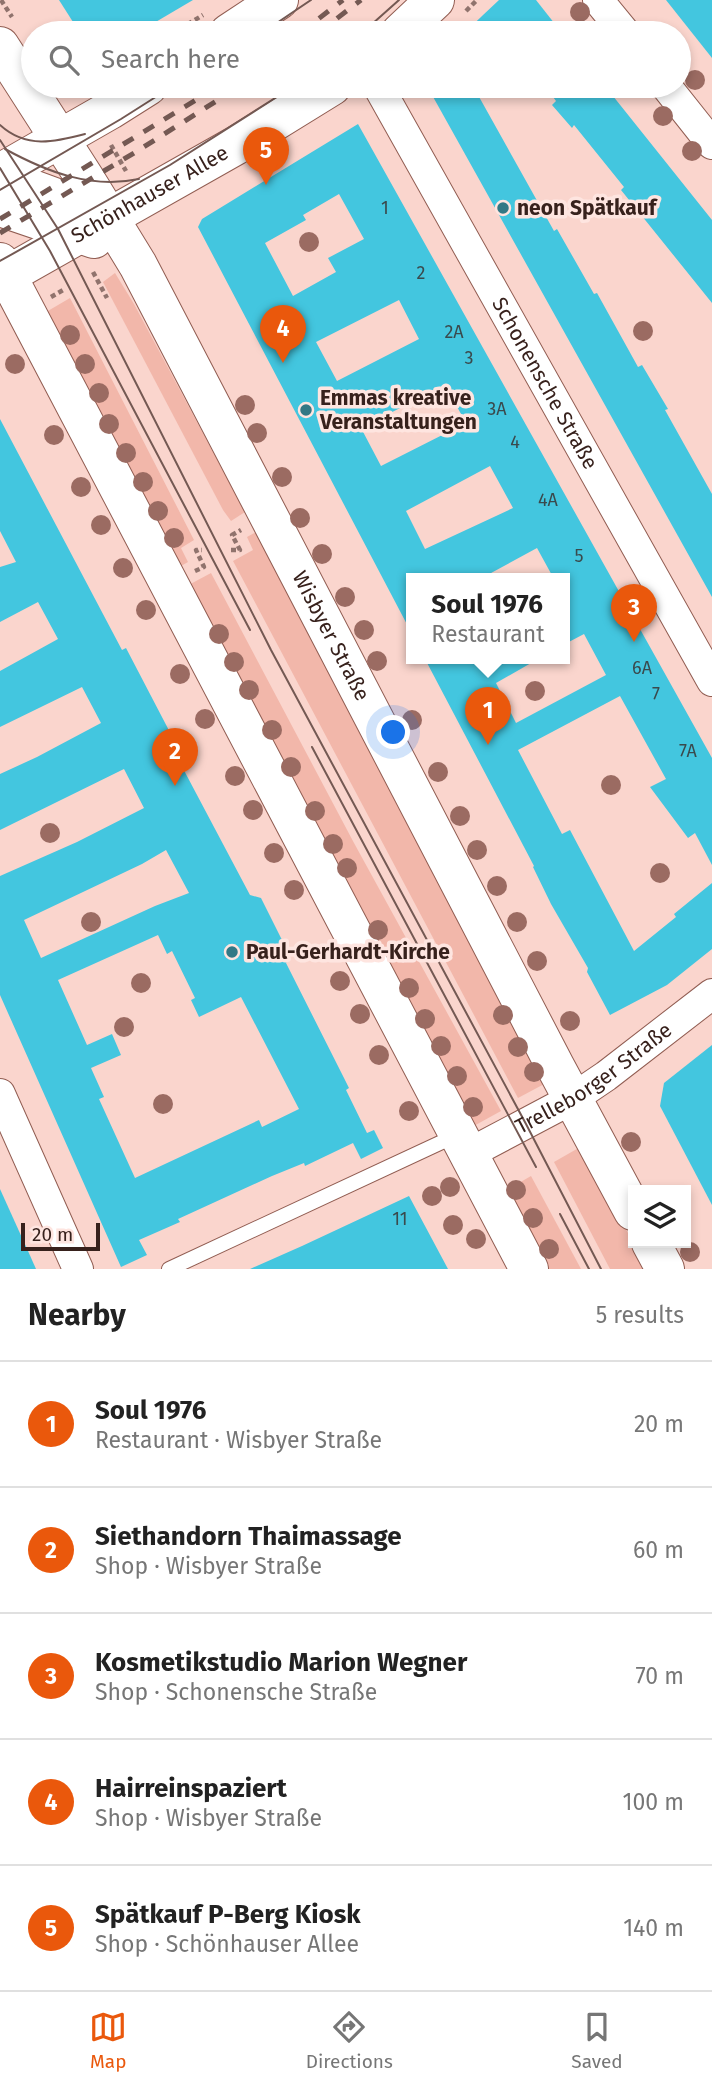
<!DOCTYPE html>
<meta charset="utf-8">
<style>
body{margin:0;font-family:"Fira Sans",sans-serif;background:#f6f6f6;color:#222}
.controls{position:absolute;right:21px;bottom:21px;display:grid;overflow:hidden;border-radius:0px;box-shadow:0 4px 10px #0003}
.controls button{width:63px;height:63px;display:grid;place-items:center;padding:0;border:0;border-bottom:2px solid #e0e0e0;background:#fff;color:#222;font:35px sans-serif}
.scale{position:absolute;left:21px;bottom:18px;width:79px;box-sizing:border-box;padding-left:7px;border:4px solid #37211c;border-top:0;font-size:19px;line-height:24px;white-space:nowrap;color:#37211c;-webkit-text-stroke:5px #fee5e0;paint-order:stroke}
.you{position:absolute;left:394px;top:733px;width:24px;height:24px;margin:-18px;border:5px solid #fff;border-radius:50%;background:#1a73e8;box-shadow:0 0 0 10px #1a73e833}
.badge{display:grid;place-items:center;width:46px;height:46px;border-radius:50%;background:#ea580c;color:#fff;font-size:23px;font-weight:700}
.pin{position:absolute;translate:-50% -58px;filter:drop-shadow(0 2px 4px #0008)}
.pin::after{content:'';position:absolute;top:37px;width:24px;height:21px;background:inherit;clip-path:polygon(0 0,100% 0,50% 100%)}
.popup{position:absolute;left:406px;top:573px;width:164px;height:91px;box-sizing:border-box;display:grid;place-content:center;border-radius:0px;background:#fff;filter:drop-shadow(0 2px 5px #0005);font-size:23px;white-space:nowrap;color:#767676}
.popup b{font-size:26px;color:#222}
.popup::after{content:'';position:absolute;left:50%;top:100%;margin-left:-14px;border:14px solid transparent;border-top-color:#fff}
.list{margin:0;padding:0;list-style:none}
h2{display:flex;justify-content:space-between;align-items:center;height:91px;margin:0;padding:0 28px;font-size:30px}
h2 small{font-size:23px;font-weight:400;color:#767676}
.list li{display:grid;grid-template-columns:46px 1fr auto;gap:21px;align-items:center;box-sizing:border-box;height:126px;padding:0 28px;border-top:2px solid #e0e0e0}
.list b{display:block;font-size:26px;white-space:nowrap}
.list p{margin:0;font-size:23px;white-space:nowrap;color:#767676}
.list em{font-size:23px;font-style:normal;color:#767676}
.icon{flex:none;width:38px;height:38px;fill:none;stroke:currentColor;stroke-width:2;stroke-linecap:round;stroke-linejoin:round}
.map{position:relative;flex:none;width:712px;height:1269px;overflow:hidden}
.search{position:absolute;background:#fff;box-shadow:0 4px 10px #0003;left:21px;right:21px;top:21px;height:77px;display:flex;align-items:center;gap:18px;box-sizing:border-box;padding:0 24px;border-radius:38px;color:#767676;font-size:26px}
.sheet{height:721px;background:#fff}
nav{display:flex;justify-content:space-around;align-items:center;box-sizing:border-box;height:98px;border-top:2px solid #e0e0e0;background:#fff;font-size:19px;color:#767676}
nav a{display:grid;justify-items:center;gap:4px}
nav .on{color:#ea580c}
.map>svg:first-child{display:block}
</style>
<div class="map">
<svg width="712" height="1269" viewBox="0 0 712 1269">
<rect width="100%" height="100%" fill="#fad5cd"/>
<g fill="#f2b7aa">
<path d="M 115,273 L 134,304 L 245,512 L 231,521 L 223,510 L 103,282 Z"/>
<path d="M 70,298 L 194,540 L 181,548 L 188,562 L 174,570 L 41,315 Z"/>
<path d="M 256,532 L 548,1082 L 518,1098 L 233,561 L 253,550 L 247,537 Z"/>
<path d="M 211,573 L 354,843 L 501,1111 L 472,1127 L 183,588 Z"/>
<path d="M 582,1146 L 647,1269 L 610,1269 L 554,1162 Z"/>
<path d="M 531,1176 L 581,1269 L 546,1269 L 505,1191 Z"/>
</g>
<g fill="#43c6df" fill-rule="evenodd">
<path d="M 59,0 L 193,0 L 137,33 L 80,33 Z"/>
<path d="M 499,0 L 536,0 L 562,33 L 464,33 Z"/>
<path d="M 666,0 L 712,0 L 712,58 Z"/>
<path d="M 427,86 L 473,86 L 554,231 L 557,229 L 594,294 L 597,293 L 638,367 L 642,365 L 668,409 L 665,410 L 712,494 L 712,597 Z"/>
<path d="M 545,86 L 605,86 L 712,220 L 712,303 L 621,190 L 624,187 L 574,125 L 572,128 L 552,105 L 556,101 Z"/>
<path d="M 358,124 L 712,758 L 712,865 L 695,833 L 688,838 L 650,787 L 666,779 L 620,696 L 518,750 L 562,834 L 570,830 L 634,951 L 676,917 L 674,914 L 712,883 L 712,949 L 667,985 L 610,1015 L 587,972 L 588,968 L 551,904 L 533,867 L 534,866 L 425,659 L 538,659 L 496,683 L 516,723 L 606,675 L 584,634 L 565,644 L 565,579 L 554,579 L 537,548 L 480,579 L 411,579 L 411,632 L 198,227 L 202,219 ZM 339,194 L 364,239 L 328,258 L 336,272 L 293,296 L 265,243 L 306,220 L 303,215 ZM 399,300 L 419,339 L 337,381 L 316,342 ZM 445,385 L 466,423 L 381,466 L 361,428 ZM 490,466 L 513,508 L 425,549 L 406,511 Z"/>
<path d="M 0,419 L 122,650 L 126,648 L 175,742 L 170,744 L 250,895 L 261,898 L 286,948 L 293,951 L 286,963 L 344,1078 L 349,1088 L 346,1090 L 367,1133 L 374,1130 L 383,1148 L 361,1159 L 353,1143 L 305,1166 L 304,1163 L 272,1176 L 178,1219 L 180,1222 L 139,1240 L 147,1255 L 121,1267 L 0,995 L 0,876 L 77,842 L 144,808 L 124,769 L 0,830 L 0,774 L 37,757 L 101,723 L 82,687 L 0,727 L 0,671 L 58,639 L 38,602 L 0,622 L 0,567 L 16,562 L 0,531 ZM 166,850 L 189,893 L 155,906 L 41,958 L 24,920 L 142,864 ZM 158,935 L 167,954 L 172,951 L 195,998 L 191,1000 L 199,1017 L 241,997 L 299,1109 L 262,1127 L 259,1120 L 135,1178 L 99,1099 L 104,1097 L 91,1068 L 121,1055 L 112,1034 L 87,1045 L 58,980 Z"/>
<path d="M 712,1045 L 712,1205 L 660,1106 L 664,1083 Z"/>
<path d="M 0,1189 L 28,1251 L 36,1269 L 0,1269 Z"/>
<path d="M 409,1196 L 448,1269 L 250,1269 L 302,1246 Z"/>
</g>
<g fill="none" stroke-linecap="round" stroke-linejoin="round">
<defs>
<path id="lane" d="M 169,1269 L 457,1135"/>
<g id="street">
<path d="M 598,0 L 625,33"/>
<path id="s1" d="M 378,86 L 712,681"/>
<path d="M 666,86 L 712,144"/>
<path d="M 0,1094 L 78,1269"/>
<path id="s2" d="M 468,1154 L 572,1099 L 606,1076 L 712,994"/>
</g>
<g id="primary">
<path d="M 229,33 L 279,0"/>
<path d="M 400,33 L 435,0"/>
<path id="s3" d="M 0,46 L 86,180 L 138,265 L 555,1066 L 633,1211"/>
<path d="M 0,173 L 110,110 L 148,86"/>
<path d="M 0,177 L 103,215"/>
<path d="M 0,207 L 94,239"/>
<path d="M 0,262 L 529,1269"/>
<path id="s4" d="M 0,279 L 235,146 L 332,86"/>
<path d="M 651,1243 L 665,1269"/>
</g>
</defs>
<use href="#lane" stroke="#915d52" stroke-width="16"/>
<use href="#street" stroke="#915d52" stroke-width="32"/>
<use href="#primary" stroke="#915d52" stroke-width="40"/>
<g stroke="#90736d" stroke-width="4.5" stroke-dasharray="5 3.5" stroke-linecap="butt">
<path d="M 1,0 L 12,17"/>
<path d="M 466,11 L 477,0"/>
<path d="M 173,33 L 203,15"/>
<path d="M 111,145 L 126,171"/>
<path d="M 93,272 L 107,298"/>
<path d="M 51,297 L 65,289"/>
<path d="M 231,550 L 240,550 L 232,535 L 241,530"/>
<path d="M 195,571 L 204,567 L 196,550 L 202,550"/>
</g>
<use href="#lane" stroke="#fff" stroke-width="14"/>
<use href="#street" stroke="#fff" stroke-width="30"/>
<use href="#primary" stroke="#fff" stroke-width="38"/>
<g stroke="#745953" stroke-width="2">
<path d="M 262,33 L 311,0"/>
<path d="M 362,33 L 399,0"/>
<path d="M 0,125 C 26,149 55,142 85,134"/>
<path d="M 0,140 L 58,229 L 271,650 L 526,1124 L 601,1269"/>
<path d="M 5,149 C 47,172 91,189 139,179"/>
<path d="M 0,168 L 50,251 L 250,630"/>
<path d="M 0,190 L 121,119 L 173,86"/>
<path d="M 0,261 L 170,165 L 294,86"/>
<path d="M 312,747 L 536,1167"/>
<path d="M 560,1214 L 589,1269"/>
</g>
<g stroke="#745953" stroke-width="5" stroke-dasharray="12 12" stroke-linecap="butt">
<path d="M 300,33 L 343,0"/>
<path d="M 318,33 L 361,0"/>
<path d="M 0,219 L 219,86"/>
<path d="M 0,233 L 139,150 L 240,86"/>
</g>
</g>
<g fill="#9b6b62">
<circle cx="580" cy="12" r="10"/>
<circle cx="695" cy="80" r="10"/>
<circle cx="663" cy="116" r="10"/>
<circle cx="692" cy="151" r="10"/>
<circle cx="309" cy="242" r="10"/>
<circle cx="643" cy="331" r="10"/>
<circle cx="70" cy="335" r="10"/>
<circle cx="15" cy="364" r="10"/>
<circle cx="85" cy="364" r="10"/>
<circle cx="99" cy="393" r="10"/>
<circle cx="245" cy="405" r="10"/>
<circle cx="109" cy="424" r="10"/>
<circle cx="257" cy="433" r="10"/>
<circle cx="54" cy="435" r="10"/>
<circle cx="126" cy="453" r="10"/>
<circle cx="282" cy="477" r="10"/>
<circle cx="143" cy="482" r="10"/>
<circle cx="81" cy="487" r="10"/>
<circle cx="158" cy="511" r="10"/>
<circle cx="300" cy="518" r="10"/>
<circle cx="101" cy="525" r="10"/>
<circle cx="174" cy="538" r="10"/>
<circle cx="322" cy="554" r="10"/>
<circle cx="123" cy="568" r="10"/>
<circle cx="345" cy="597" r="10"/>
<circle cx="146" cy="610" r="10"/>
<circle cx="364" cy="630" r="10"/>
<circle cx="219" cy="634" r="10"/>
<circle cx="377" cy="661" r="10"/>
<circle cx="234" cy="662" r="10"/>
<circle cx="180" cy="674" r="10"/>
<circle cx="249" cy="690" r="10"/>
<circle cx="535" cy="691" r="10"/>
<circle cx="205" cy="719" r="10"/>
<circle cx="412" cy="720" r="10"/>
<circle cx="272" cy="730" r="10"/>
<circle cx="291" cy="767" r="10"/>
<circle cx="438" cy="772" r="10"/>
<circle cx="235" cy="776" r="10"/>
<circle cx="611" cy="785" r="10"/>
<circle cx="253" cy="810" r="10"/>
<circle cx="315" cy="811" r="10"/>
<circle cx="460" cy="816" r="10"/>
<circle cx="50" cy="833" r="10"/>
<circle cx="333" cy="844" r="10"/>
<circle cx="477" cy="850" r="10"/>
<circle cx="274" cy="853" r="10"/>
<circle cx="347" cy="868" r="10"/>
<circle cx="660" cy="873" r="10"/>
<circle cx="497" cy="886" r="10"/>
<circle cx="294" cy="890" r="10"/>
<circle cx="91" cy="922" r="10"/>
<circle cx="517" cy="922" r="10"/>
<circle cx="378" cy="930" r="10"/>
<circle cx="537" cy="961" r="10"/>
<circle cx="340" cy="981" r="10"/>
<circle cx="141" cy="983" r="10"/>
<circle cx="409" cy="988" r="10"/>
<circle cx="360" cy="1014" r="10"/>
<circle cx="503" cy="1015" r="10"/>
<circle cx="425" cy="1019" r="10"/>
<circle cx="570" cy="1021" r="10"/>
<circle cx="124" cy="1027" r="10"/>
<circle cx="441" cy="1046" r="10"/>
<circle cx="518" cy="1047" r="10"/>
<circle cx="379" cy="1055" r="10"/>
<circle cx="534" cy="1072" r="10"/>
<circle cx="457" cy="1076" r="10"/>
<circle cx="163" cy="1104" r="10"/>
<circle cx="473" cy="1107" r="10"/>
<circle cx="409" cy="1111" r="10"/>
<circle cx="631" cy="1142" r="10"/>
<circle cx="450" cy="1187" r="10"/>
<circle cx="516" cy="1190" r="10"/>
<circle cx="432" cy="1196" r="10"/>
<circle cx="533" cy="1218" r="10"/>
<circle cx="453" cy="1225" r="10"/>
<circle cx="476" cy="1239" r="10"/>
<circle cx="549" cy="1249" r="10"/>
<circle cx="690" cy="1252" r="10"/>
</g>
<g fill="#327885" stroke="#fee5e0" stroke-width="2.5">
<circle cx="503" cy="208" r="7"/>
<circle cx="306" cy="410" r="7"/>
<circle cx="232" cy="952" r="7"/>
</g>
<g text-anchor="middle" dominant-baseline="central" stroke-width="7" stroke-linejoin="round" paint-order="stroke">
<g font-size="18" fill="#3a4a4d">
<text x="385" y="208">1</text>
<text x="421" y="273">2</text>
<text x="454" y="332">2A</text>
<text x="469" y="358">3</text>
<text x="497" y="409">3A</text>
<text x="515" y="442">4</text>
<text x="548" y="500">4A</text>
<text x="579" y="556">5</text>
<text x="642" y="668">6A</text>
<text x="656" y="694">7</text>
<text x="688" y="751">7A</text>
<text x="400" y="1219">11</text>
</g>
<g font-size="21" fill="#37211c" stroke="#fee5e0">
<text stroke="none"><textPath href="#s4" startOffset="172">Schönhauser Allee</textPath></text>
<text stroke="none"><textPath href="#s1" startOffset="341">Schonensche Straße</textPath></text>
<text stroke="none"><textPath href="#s3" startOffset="677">Wisbyer Straße</textPath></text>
<text stroke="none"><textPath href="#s2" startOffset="147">Trelleborger Straße</textPath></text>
</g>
<g font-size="21" font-weight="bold" fill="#37211c" stroke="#fee5e0" text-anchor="start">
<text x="517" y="208">neon Spätkauf</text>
<text x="320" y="398">Emmas kreative<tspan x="320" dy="24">Veranstaltungen</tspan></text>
<text x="246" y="952">Paul-Gerhardt-Kirche</text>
</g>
</g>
</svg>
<div class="controls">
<button><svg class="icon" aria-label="layers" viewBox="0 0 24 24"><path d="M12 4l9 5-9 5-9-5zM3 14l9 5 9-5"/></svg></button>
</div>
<div class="scale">20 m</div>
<div class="you"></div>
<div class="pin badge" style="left:488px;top:745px">1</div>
<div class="popup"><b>Soul 1976</b>Restaurant</div>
<div class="pin badge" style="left:175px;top:786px">2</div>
<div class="pin badge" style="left:634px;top:642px">3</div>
<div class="pin badge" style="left:283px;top:363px">4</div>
<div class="pin badge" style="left:266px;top:185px">5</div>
<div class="search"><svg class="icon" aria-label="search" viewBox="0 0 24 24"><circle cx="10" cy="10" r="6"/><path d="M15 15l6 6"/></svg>Search here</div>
</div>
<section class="sheet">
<h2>Nearby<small>5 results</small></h2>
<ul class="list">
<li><span class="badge">1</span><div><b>Soul 1976</b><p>Restaurant · Wisbyer Straße</p></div><em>20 m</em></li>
<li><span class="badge">2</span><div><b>Siethandorn Thaimassage</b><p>Shop · Wisbyer Straße</p></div><em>60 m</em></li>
<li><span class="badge">3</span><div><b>Kosmetikstudio Marion Wegner</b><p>Shop · Schonensche Straße</p></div><em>70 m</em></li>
<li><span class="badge">4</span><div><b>Hairreinspaziert</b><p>Shop · Wisbyer Straße</p></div><em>100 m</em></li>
<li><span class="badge">5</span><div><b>Spätkauf P-Berg Kiosk</b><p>Shop · Schönhauser Allee</p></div><em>140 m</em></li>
</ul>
</section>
<nav>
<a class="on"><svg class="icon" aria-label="map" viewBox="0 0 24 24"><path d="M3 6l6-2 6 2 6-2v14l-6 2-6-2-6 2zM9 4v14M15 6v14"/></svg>Map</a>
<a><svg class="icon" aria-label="directions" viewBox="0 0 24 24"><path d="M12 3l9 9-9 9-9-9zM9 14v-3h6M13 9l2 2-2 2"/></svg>Directions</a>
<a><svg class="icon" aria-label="saved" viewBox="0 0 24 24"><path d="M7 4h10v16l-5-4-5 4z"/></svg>Saved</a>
</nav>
